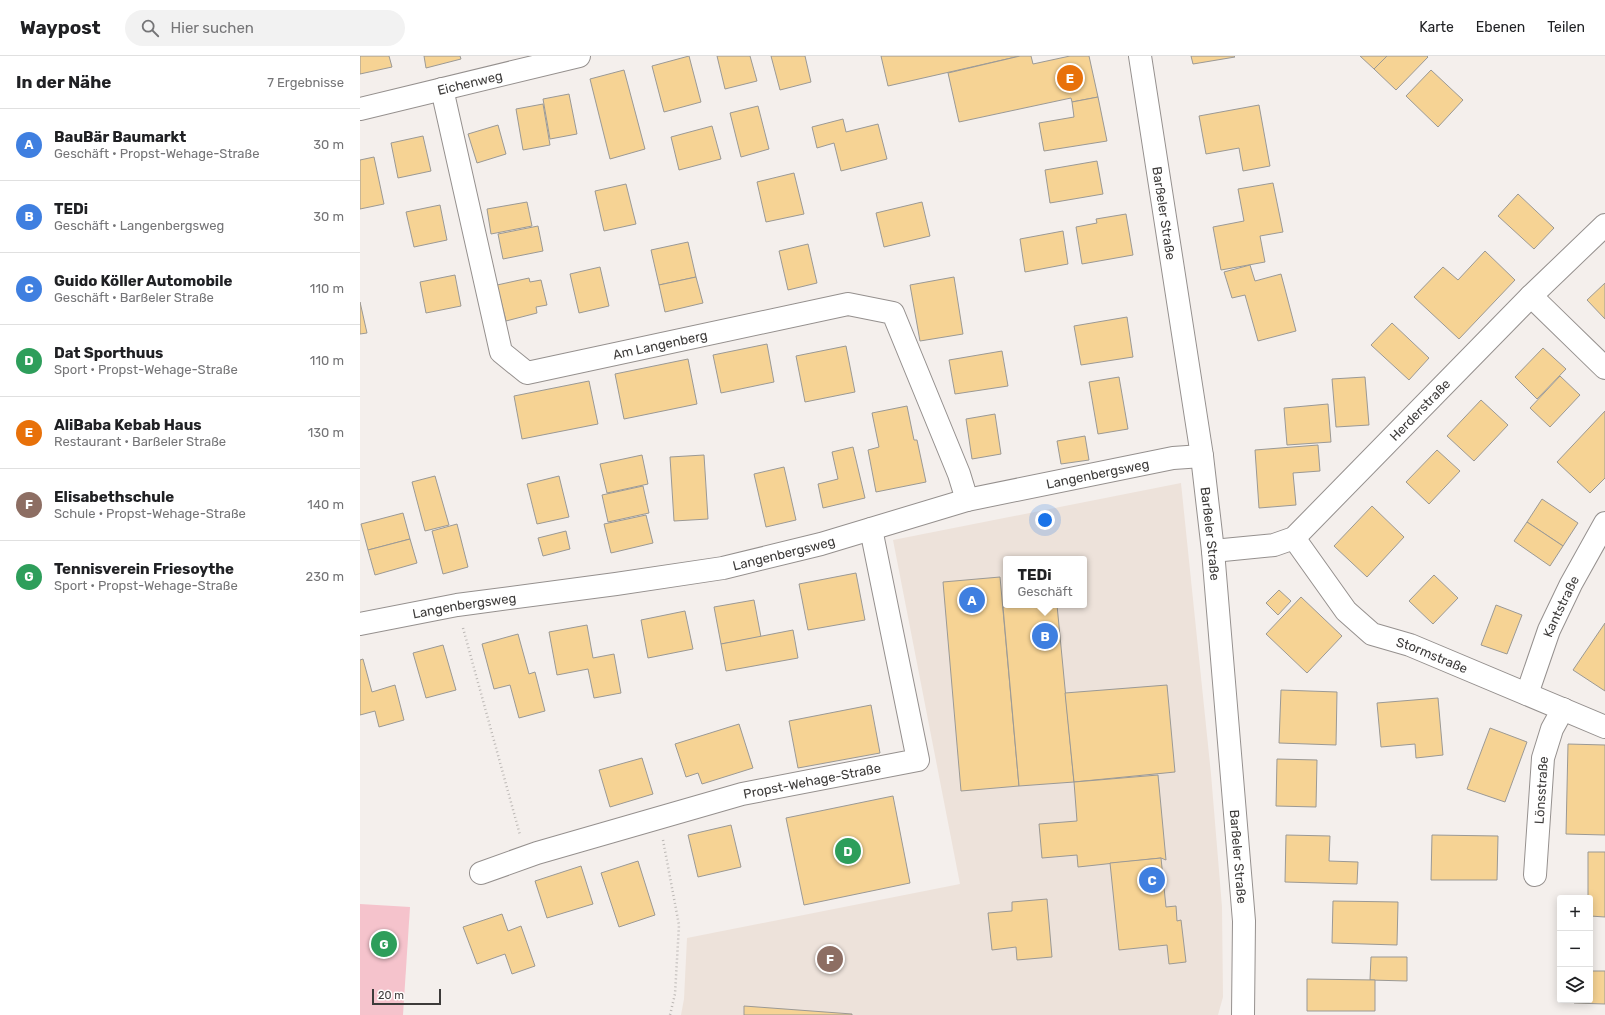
<!DOCTYPE html>
<html lang="de">
<meta charset="utf-8">
<style>
body{margin:0;font-family:Rubik,sans-serif;background:#f2f2f2;color:#202124}
.controls{position:absolute;right:12px;bottom:12px;display:grid;overflow:hidden;border-radius:4px;box-shadow:0 2px 10px #0003}
.controls button{width:36px;height:36px;display:grid;place-items:center;padding:0;border:0;border-bottom:1px solid #e0e0e0;background:#fff;color:#202124;font:20px sans-serif}
.scale{position:absolute;left:12px;bottom:10px;width:69px;box-sizing:border-box;padding-left:4px;border:2px solid #3d3b3a;border-top:0;font-size:11px;line-height:14px;white-space:nowrap;color:#3d3b3a;-webkit-text-stroke:3px #fffdfc;paint-order:stroke}
.you{position:absolute;left:685px;top:464px;width:14px;height:14px;margin:-10px;border:3px solid #fff;border-radius:50%;background:#1a73e8;box-shadow:0 0 0 6px #1a73e833}
.badge{display:grid;place-items:center;width:26px;height:26px;border-radius:50%;background:#357b72;color:#fff;font-size:13px;font-weight:700}
.pin{position:absolute;translate:-50% -50%;border:2px solid #fff;box-shadow:0 1px 4px #0006}
.popup{position:absolute;left:643px;top:500px;width:84px;height:52px;box-sizing:border-box;display:grid;place-content:center;border-radius:4px;background:#fff;filter:drop-shadow(0 1px 3px #0005);font-size:13px;white-space:nowrap;color:#757577}
.popup b{font-size:15px;color:#202124}
.popup::after{content:'';position:absolute;left:50%;top:100%;margin-left:-8px;border:8px solid transparent;border-top-color:#fff}
.list{margin:0;padding:0;list-style:none}
h2{display:flex;justify-content:space-between;align-items:center;height:52px;margin:0;padding:0 16px;font-size:17px}
h2 small{font-size:13px;font-weight:400;color:#757577}
.list li{display:grid;grid-template-columns:26px 1fr auto;gap:12px;align-items:center;box-sizing:border-box;height:72px;padding:0 16px;border-top:1px solid #e0e0e0}
.list b{display:block;font-size:15px;white-space:nowrap}
.list p{margin:0;font-size:13px;white-space:nowrap;color:#757577}
.list em{font-size:13px;font-style:normal;color:#757577}
.icon{flex:none;width:22px;height:22px;fill:none;stroke:currentColor;stroke-width:2;stroke-linecap:round;stroke-linejoin:round}
.map{position:relative;flex:none;width:1245px;height:959px;overflow:hidden}
header{display:flex;align-items:center;gap:24px;box-sizing:border-box;height:56px;padding:0 20px;background:#fff;border-bottom:1px solid #e0e0e0}
header strong{font-size:19px}
nav{display:flex;gap:22px;margin-inline-start:auto;font-size:14px}
.search{width:280px;height:36px;background:#f2f2f2;display:flex;align-items:center;gap:10px;box-sizing:border-box;padding:0 14px;border-radius:22px;color:#757577;font-size:15px}
main{display:flex}
aside{flex:1;background:#fff}
.map>svg:first-child{display:block}
</style>
<header>
<strong>Waypost</strong>
<div class="search"><svg class="icon" aria-label="search" viewBox="0 0 24 24"><circle cx="10" cy="10" r="6"/><path d="M15 15l6 6"/></svg>Hier suchen</div>
<nav><a>Karte</a><a>Ebenen</a><a>Teilen</a></nav>
</header>
<main>
<aside>
<h2>In der Nähe<small>7 Ergebnisse</small></h2>
<ul class="list">
<li><span class="badge" style="background:#3f7fe0">A</span><div><b>BauBär Baumarkt</b><p>Geschäft · Propst-Wehage-Straße</p></div><em>30 m</em></li>
<li><span class="badge" style="background:#3f7fe0">B</span><div><b>TEDi</b><p>Geschäft · Langenbergsweg</p></div><em>30 m</em></li>
<li><span class="badge" style="background:#3f7fe0">C</span><div><b>Guido Köller Automobile</b><p>Geschäft · Barßeler Straße</p></div><em>110 m</em></li>
<li><span class="badge" style="background:#2e9e5b">D</span><div><b>Dat Sporthuus</b><p>Sport · Propst-Wehage-Straße</p></div><em>110 m</em></li>
<li><span class="badge" style="background:#e8710a">E</span><div><b>AliBaba Kebab Haus</b><p>Restaurant · Barßeler Straße</p></div><em>130 m</em></li>
<li><span class="badge" style="background:#8d6e63">F</span><div><b>Elisabethschule</b><p>Schule · Propst-Wehage-Straße</p></div><em>140 m</em></li>
<li><span class="badge" style="background:#2e9e5b">G</span><div><b>Tennisverein Friesoythe</b><p>Sport · Propst-Wehage-Straße</p></div><em>230 m</em></li>
</ul>
</aside>
<div class="map">
<svg width="1245" height="959" viewBox="0 0 1245 959">
<rect width="100%" height="100%" fill="#f4efec"/>
<path fill="#ede2da" fill-rule="evenodd" d="M 821,427 L 851,718 L 862,851 L 863,941 L 858,959 L 321,959 L 324,943 L 327,882 L 600,828 L 533,484 ZM 646,503 L 724,503 L 724,549 L 646,549 Z"/>
<path fill="#f5c3cc" d="M 0,848 L 50,851 L 43,959 L 0,959 Z"/>
<g fill="#f6d394" stroke="#9b9995">
<path d="M 0,0 L 29,0 L 32,11 L 0,18 Z"/>
<path d="M 64,0 L 100,0 L 101,3 L 66,12 Z"/>
<path d="M 329,0 L 341,46 L 304,56 L 292,10 Z"/>
<path d="M 357,0 L 390,0 L 397,25 L 365,33 Z"/>
<path d="M 411,0 L 445,0 L 451,26 L 420,34 Z"/>
<path d="M 521,0 L 660,0 L 528,30 Z"/>
<path d="M 660,0 L 671,0 L 673,8 L 710,0 L 729,0 L 738,41 L 712,46 L 711,42 L 599,66 L 588,17 Z"/>
<path d="M 831,0 L 874,0 L 875,1 L 833,8 Z"/>
<path d="M 1000,0 L 1027,0 L 1014,13 Z"/>
<path d="M 1027,0 L 1067,0 L 1068,1 L 1036,34 L 1014,13 Z"/>
<path d="M 264,14 L 285,93 L 250,103 L 230,23 Z"/>
<path d="M 1071,14 L 1103,44 L 1078,71 L 1046,40 Z"/>
<path d="M 209,38 L 217,78 L 190,83 L 183,43 Z"/>
<path d="M 738,41 L 747,85 L 684,95 L 679,67 L 714,61 L 712,46 Z"/>
<path d="M 183,48 L 190,89 L 163,94 L 156,53 Z"/>
<path d="M 899,49 L 910,110 L 883,115 L 879,92 L 846,98 L 839,60 Z"/>
<path d="M 398,50 L 409,93 L 381,101 L 370,57 Z"/>
<path d="M 483,63 L 486,76 L 518,68 L 527,103 L 481,115 L 474,87 L 457,92 L 452,71 Z"/>
<path d="M 138,69 L 146,98 L 117,107 L 108,78 Z"/>
<path d="M 352,70 L 361,103 L 319,114 L 311,81 Z"/>
<path d="M 63,80 L 71,115 L 38,122 L 31,87 Z"/>
<path d="M 14,101 L 24,148 L 0,153 L 0,104 Z"/>
<path d="M 737,105 L 743,138 L 690,147 L 685,114 Z"/>
<path d="M 434,117 L 444,158 L 406,166 L 397,126 Z"/>
<path d="M 913,127 L 923,176 L 900,180 L 905,206 L 861,214 L 853,171 L 884,165 L 878,133 Z"/>
<path d="M 266,128 L 276,168 L 244,175 L 235,135 Z"/>
<path d="M 1158,138 L 1194,172 L 1174,193 L 1138,160 Z"/>
<path d="M 167,146 L 172,170 L 131,178 L 127,153 Z"/>
<path d="M 562,146 L 570,180 L 524,191 L 516,157 Z"/>
<path d="M 80,149 L 87,184 L 54,191 L 46,156 Z"/>
<path d="M 766,158 L 773,199 L 722,208 L 716,171 L 737,167 L 736,163 Z"/>
<path d="M 178,170 L 183,195 L 143,203 L 138,178 Z"/>
<path d="M 703,175 L 708,208 L 665,216 L 660,183 Z"/>
<path d="M 328,186 L 336,221 L 299,229 L 291,194 Z"/>
<path d="M 448,188 L 457,227 L 428,234 L 419,195 Z"/>
<path d="M 1125,195 L 1155,224 L 1099,283 L 1054,241 L 1083,211 L 1098,224 Z"/>
<path d="M 890,209 L 895,225 L 921,218 L 936,275 L 898,285 L 885,239 L 872,242 L 864,216 Z"/>
<path d="M 240,211 L 249,250 L 219,257 L 210,218 Z"/>
<path d="M 95,219 L 101,250 L 66,257 L 60,226 Z"/>
<path d="M 336,221 L 343,247 L 305,256 L 299,229 Z"/>
<path d="M 594,221 L 603,278 L 560,285 L 550,229 Z"/>
<path d="M 169,222 L 170,226 L 181,224 L 187,249 L 176,251 L 177,257 L 146,265 L 137,229 Z"/>
<path d="M 1245,227 L 1245,263 L 1227,244 Z"/>
<path d="M 0,246 L 7,277 L 0,278 Z"/>
<path d="M 767,261 L 773,301 L 721,309 L 714,270 Z"/>
<path d="M 1032,267 L 1069,302 L 1049,324 L 1011,289 Z"/>
<path d="M 407,288 L 414,326 L 361,337 L 353,299 Z"/>
<path d="M 486,290 L 495,336 L 445,346 L 436,300 Z"/>
<path d="M 1183,292 L 1206,313 L 1177,343 L 1155,321 Z"/>
<path d="M 642,295 L 648,330 L 595,338 L 589,304 Z"/>
<path d="M 328,303 L 337,348 L 264,363 L 255,318 Z"/>
<path d="M 1200,320 L 1220,339 L 1190,371 L 1170,352 Z"/>
<path d="M 759,321 L 768,373 L 738,378 L 729,326 Z"/>
<path d="M 1005,321 L 1009,369 L 976,371 L 972,323 Z"/>
<path d="M 229,325 L 238,368 L 162,383 L 154,340 Z"/>
<path d="M 1121,344 L 1148,369 L 1114,405 L 1087,380 Z"/>
<path d="M 968,348 L 971,386 L 927,389 L 924,352 Z"/>
<path d="M 547,350 L 554,384 L 557,384 L 566,426 L 516,436 L 508,394 L 519,391 L 512,357 Z"/>
<path d="M 1245,355 L 1245,422 L 1230,437 L 1197,406 Z"/>
<path d="M 635,358 L 641,398 L 612,403 L 606,363 Z"/>
<path d="M 725,380 L 729,404 L 701,408 L 697,385 Z"/>
<path d="M 958,389 L 960,415 L 933,417 L 936,449 L 899,452 L 895,394 Z"/>
<path d="M 493,391 L 505,442 L 463,452 L 458,428 L 478,423 L 472,396 Z"/>
<path d="M 1077,394 L 1100,415 L 1069,448 L 1046,426 Z"/>
<path d="M 282,399 L 288,428 L 247,437 L 240,408 Z"/>
<path d="M 344,399 L 348,463 L 314,465 L 310,401 Z"/>
<path d="M 424,411 L 436,464 L 406,471 L 394,418 Z"/>
<path d="M 75,420 L 89,469 L 65,475 L 52,426 Z"/>
<path d="M 199,420 L 209,461 L 177,468 L 167,428 Z"/>
<path d="M 283,430 L 289,457 L 248,466 L 242,439 Z"/>
<path d="M 1182,443 L 1218,467 L 1203,490 L 1167,466 Z"/>
<path d="M 1012,450 L 1044,481 L 1007,521 L 974,490 Z"/>
<path d="M 43,457 L 50,483 L 8,494 L 1,468 Z"/>
<path d="M 286,459 L 293,487 L 251,497 L 244,468 Z"/>
<path d="M 1167,466 L 1203,490 L 1190,510 L 1154,485 Z"/>
<path d="M 97,468 L 108,511 L 83,518 L 72,475 Z"/>
<path d="M 206,475 L 210,493 L 183,500 L 178,482 Z"/>
<path d="M 50,483 L 57,507 L 15,519 L 8,494 Z"/>
<path d="M 496,517 L 505,564 L 448,574 L 439,528 Z"/>
<path d="M 1074,519 L 1098,542 L 1073,568 L 1049,545 Z"/>
<path d="M 640,521 L 659,730 L 601,735 L 583,526 Z"/>
<path d="M 919,534 L 931,545 L 918,559 L 906,547 Z"/>
<path d="M 941,541 L 982,580 L 947,617 L 906,578 Z"/>
<path d="M 394,544 L 401,581 L 361,588 L 354,551 Z"/>
<path d="M 665,549 L 697,549 L 714,726 L 659,730 L 643,551 Z"/>
<path d="M 1136,549 L 1162,559 L 1147,598 L 1121,589 Z"/>
<path d="M 325,555 L 333,593 L 288,602 L 281,564 Z"/>
<path d="M 1245,567 L 1245,635 L 1213,614 Z"/>
<path d="M 227,569 L 233,602 L 254,598 L 261,637 L 234,642 L 228,613 L 197,619 L 189,576 Z"/>
<path d="M 433,574 L 438,602 L 366,615 L 361,588 Z"/>
<path d="M 158,578 L 169,618 L 175,616 L 185,655 L 159,662 L 150,629 L 134,633 L 122,588 Z"/>
<path d="M 83,589 L 96,634 L 66,642 L 53,597 Z"/>
<path d="M 3,603 L 12,636 L 35,629 L 44,664 L 19,671 L 15,655 L 0,659 L 0,604 Z"/>
<path d="M 807,629 L 815,716 L 714,726 L 705,637 Z"/>
<path d="M 921,634 L 977,636 L 976,689 L 919,687 Z"/>
<path d="M 1078,642 L 1083,699 L 1056,702 L 1055,688 L 1021,691 L 1017,647 Z"/>
<path d="M 511,649 L 520,697 L 438,712 L 429,665 Z"/>
<path d="M 379,668 L 393,712 L 342,728 L 338,717 L 326,721 L 315,688 Z"/>
<path d="M 1130,672 L 1167,686 L 1145,746 L 1107,733 Z"/>
<path d="M 1208,688 L 1245,689 L 1245,779 L 1206,778 Z"/>
<path d="M 282,702 L 293,738 L 250,751 L 239,714 Z"/>
<path d="M 917,703 L 957,704 L 956,751 L 916,750 Z"/>
<path d="M 798,719 L 806,804 L 801,802 L 718,811 L 717,799 L 682,802 L 679,768 L 717,765 L 714,726 Z"/>
<path d="M 533,740 L 550,827 L 444,849 L 426,762 Z"/>
<path d="M 371,769 L 381,811 L 338,821 L 328,779 Z"/>
<path d="M 926,779 L 970,780 L 969,805 L 998,806 L 997,828 L 925,826 Z"/>
<path d="M 1072,779 L 1138,780 L 1137,824 L 1071,824 Z"/>
<path d="M 1228,796 L 1245,796 L 1245,861 L 1230,860 L 1230,842 L 1228,842 Z"/>
<path d="M 801,802 L 806,851 L 816,850 L 817,865 L 821,864 L 826,906 L 809,908 L 807,889 L 759,894 L 750,807 Z"/>
<path d="M 278,805 L 295,859 L 259,871 L 241,817 Z"/>
<path d="M 221,810 L 233,848 L 187,862 L 175,825 Z"/>
<path d="M 687,843 L 692,901 L 657,904 L 656,891 L 632,894 L 628,857 L 652,855 L 652,846 Z"/>
<path d="M 973,845 L 1038,846 L 1037,889 L 972,887 Z"/>
<path d="M 142,858 L 148,875 L 161,870 L 175,910 L 152,918 L 145,898 L 117,908 L 103,871 Z"/>
<path d="M 1011,901 L 1047,901 L 1047,925 L 1010,924 Z"/>
<path d="M 1230,915 L 1245,915 L 1245,948 L 1214,947 L 1214,944 L 1230,944 Z"/>
<path d="M 947,923 L 1015,924 L 1015,955 L 947,955 Z"/>
<path d="M 384,950 L 492,958 L 492,959 L 384,959 Z"/>
</g>
<g fill="none" stroke-linecap="round" stroke-linejoin="round">
<defs>
<g id="minor">
<path id="s1" d="M 780,0 L 842,400 L 853,495 L 884,865 L 883,959"/>
<path id="s2" d="M 82,33 L 141,296 L 167,317 L 488,248 L 533,257 L 599,418 L 607,444"/>
<path id="s3" d="M 0,53 L 219,0"/>
<path d="M 1171,240 L 1245,312"/>
<path id="s4" d="M 934,482 L 986,555 L 1012,578 L 1050,589 L 1245,671"/>
<path id="s5" d="M 853,495 L 914,489 L 934,482 L 1171,240 L 1245,169"/>
<path id="s6" d="M 0,568 L 97,549 L 256,528 L 363,512 L 461,488 L 607,444 L 813,402 L 842,400"/>
<path id="s7" d="M 1167,638 L 1189,574 L 1211,528 L 1245,467"/>
<path id="s8" d="M 121,817 L 177,797 L 382,738 L 558,704 L 511,473"/>
<path id="s9" d="M 1175,819 L 1183,702 L 1192,673 L 1203,653"/>
</g>
</defs>
<use href="#minor" stroke="#95908e" stroke-width="24"/>
<g stroke="#bcb8b5" stroke-width="2.5" stroke-dasharray="1 3" stroke-linecap="butt">
<path d="M 103,572 L 160,779"/>
<path d="M 303,784 L 319,869 L 315,938 L 310,959"/>
</g>
<use href="#minor" stroke="#fff" stroke-width="22"/>
</g>
<g text-anchor="middle" dominant-baseline="central" stroke-width="4" stroke-linejoin="round" paint-order="stroke">
<g font-size="13" fill="#3d3b3a" stroke="#fffdfc">
<text stroke="none"><textPath href="#s3" startOffset="113">Eichenweg</textPath></text>
<text stroke="none"><textPath href="#s1" startOffset="159">Barßeler Straße</textPath></text>
<text stroke="none"><textPath href="#s2" startOffset="439">Am Langenberg</textPath></text>
<text stroke="none"><textPath href="#s5" startOffset="262">Herderstraße</textPath></text>
<text stroke="none"><textPath href="#s6" startOffset="754">Langenbergsweg</textPath></text>
<text stroke="none"><textPath href="#s1" startOffset="483">Barßeler Straße</textPath></text>
<text stroke="none"><textPath href="#s6" startOffset="430">Langenbergsweg</textPath></text>
<text stroke="none"><textPath href="#s6" startOffset="106">Langenbergsweg</textPath></text>
<text stroke="none"><textPath href="#s7" startOffset="94">Kantstraße</textPath></text>
<text stroke="none"><textPath href="#s4" startOffset="188">Stormstraße</textPath></text>
<text stroke="none"><textPath href="#s8" startOffset="344">Propst-Wehage-Straße</textPath></text>
<text stroke="none"><textPath href="#s9" startOffset="85">Lönsstraße</textPath></text>
<text stroke="none"><textPath href="#s1" startOffset="807">Barßeler Straße</textPath></text>
</g>
</g>
</svg>
<div class="controls">
<button>+</button>
<button>−</button>
<button><svg class="icon" aria-label="layers" viewBox="0 0 24 24"><path d="M12 4l9 5-9 5-9-5zM3 14l9 5 9-5"/></svg></button>
</div>
<div class="scale">20 m</div>
<div class="you"></div>
<div class="pin badge" style="left:612px;top:544px;background:#3f7fe0">A</div>
<div class="pin badge" style="left:685px;top:580px;background:#3f7fe0">B</div>
<div class="popup"><b>TEDi</b>Geschäft</div>
<div class="pin badge" style="left:792px;top:824px;background:#3f7fe0">C</div>
<div class="pin badge" style="left:488px;top:795px;background:#2e9e5b">D</div>
<div class="pin badge" style="left:710px;top:22px;background:#e8710a">E</div>
<div class="pin badge" style="left:470px;top:903px;background:#8d6e63">F</div>
<div class="pin badge" style="left:24px;top:888px;background:#2e9e5b">G</div>
</div>
</main>
